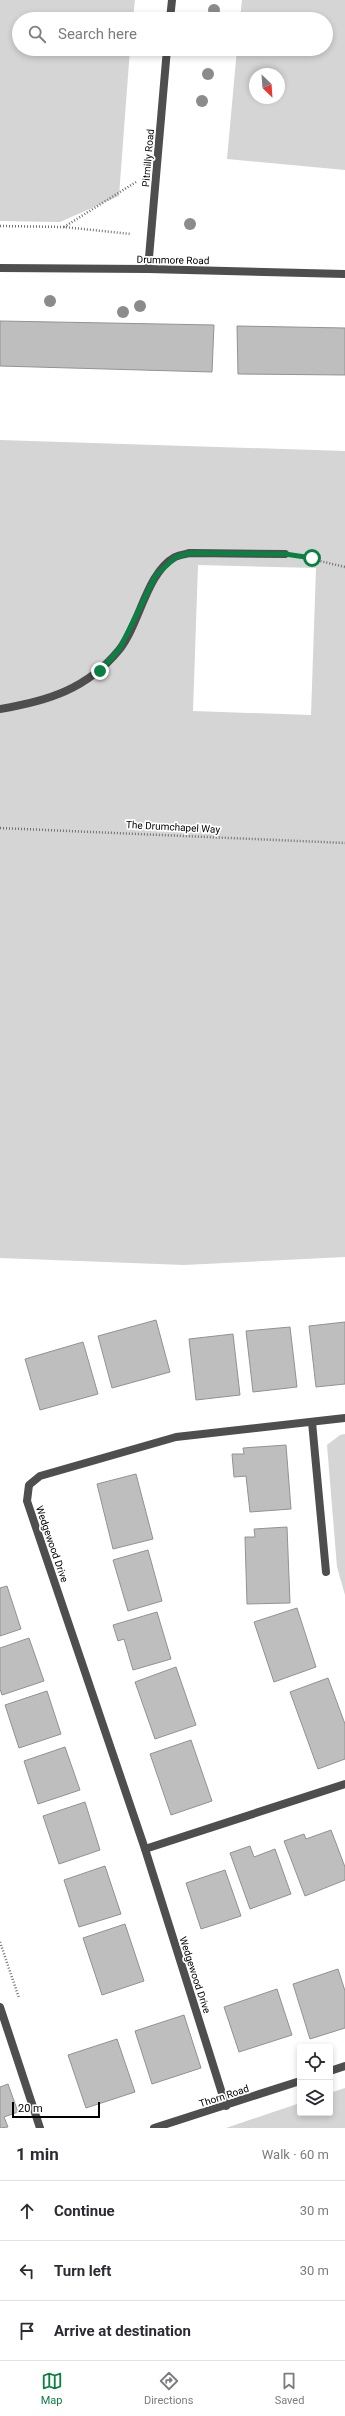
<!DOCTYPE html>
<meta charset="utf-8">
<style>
body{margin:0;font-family:Roboto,sans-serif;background:#f2f2f3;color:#2b2b33}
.controls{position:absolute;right:12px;bottom:12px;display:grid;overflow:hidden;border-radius:4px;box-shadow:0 2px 6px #0003}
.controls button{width:36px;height:36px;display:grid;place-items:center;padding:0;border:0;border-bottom:1px solid #e1e1e2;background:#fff;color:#2b2b33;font:20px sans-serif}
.compass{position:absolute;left:249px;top:68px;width:36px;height:36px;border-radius:50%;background:#fff;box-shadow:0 2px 6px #0003;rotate:155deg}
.scale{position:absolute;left:12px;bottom:10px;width:88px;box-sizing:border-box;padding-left:4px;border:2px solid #000;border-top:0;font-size:11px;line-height:14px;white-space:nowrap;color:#000;-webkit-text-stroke:3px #fff;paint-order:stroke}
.stop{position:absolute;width:12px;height:12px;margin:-9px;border:3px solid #0b8043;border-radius:50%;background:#fff}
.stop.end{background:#0b8043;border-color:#fff;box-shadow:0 1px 4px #0008}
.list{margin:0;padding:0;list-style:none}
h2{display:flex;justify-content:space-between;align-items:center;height:52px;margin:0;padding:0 16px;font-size:17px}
h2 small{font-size:13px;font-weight:400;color:#7c7c81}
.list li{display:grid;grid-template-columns:26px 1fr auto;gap:12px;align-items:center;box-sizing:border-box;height:60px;padding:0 16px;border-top:1px solid #e1e1e2}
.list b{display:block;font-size:15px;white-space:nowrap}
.list em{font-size:13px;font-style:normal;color:#7c7c81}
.icon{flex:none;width:22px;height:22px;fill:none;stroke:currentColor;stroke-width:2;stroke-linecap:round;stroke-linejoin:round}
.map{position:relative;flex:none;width:345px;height:2128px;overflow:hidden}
.search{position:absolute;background:#fff;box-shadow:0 2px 6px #0003;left:12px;right:12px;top:12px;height:44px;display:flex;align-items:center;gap:10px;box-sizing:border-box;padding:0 14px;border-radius:22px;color:#7c7c81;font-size:15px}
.sheet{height:232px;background:#fff}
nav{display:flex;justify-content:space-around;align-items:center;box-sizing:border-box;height:56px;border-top:1px solid #e1e1e2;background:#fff;font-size:11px;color:#7c7c81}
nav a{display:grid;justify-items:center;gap:2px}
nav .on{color:#0b8043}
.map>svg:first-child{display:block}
</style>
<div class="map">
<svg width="345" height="2128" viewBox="0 0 345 2128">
<rect width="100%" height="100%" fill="#fff"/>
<g fill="#d5d5d5" fill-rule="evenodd">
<path d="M 0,0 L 135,0 L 133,19 L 19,19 L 19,49 L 130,49 L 119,196 L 60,222 L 0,221 Z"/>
<path d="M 242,0 L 345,0 L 345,170 L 227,159 L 237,49 L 326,49 L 326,19 L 240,19 ZM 255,74 L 279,74 L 279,98 L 255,98 Z"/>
<path d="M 0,440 L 345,451 L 345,1257 L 184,1265 L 0,1258 ZM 198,565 L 316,568 L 311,715 L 193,711 Z"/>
<path d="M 345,1434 L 345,1595 L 337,1567 L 327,1445 L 340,1435 Z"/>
<path d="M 345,2088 L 345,2128 L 226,2128 L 300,2103 L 300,2113 L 330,2113 L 330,2093 Z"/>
</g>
<g fill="#bebebe" stroke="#929292">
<path d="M 0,321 L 214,325 L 212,372 L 0,366 Z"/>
<path d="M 237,326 L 345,328 L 345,375 L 238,374 Z"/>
<path d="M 156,1320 L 170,1372 L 112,1388 L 98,1336 Z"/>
<path d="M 345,1322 L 345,1384 L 316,1387 L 309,1326 Z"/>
<path d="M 290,1327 L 297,1387 L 253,1392 L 246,1331 Z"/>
<path d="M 233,1334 L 240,1395 L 196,1400 L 189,1339 Z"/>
<path d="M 83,1342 L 98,1394 L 40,1410 L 25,1359 Z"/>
<path d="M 286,1445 L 291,1509 L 250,1512 L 246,1476 L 234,1477 L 232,1454 L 244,1454 L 243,1448 Z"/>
<path d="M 136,1474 L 153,1539 L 113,1549 L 97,1484 Z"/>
<path d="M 287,1527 L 290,1603 L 247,1604 L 245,1537 L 255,1537 L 254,1529 Z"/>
<path d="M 148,1550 L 162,1601 L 128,1611 L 113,1560 Z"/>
<path d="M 7,1586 L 21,1629 L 0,1636 L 0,1588 Z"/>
<path d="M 297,1608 L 316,1667 L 274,1682 L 254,1622 Z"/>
<path d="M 157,1612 L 171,1659 L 133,1670 L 124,1639 L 118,1641 L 113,1625 Z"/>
<path d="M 29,1638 L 44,1681 L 2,1695 L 0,1689 L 0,1648 Z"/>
<path d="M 176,1667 L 196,1725 L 155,1739 L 135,1682 Z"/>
<path d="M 328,1678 L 345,1724 L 345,1759 L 318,1769 L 290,1692 Z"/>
<path d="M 47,1691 L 61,1734 L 19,1748 L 5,1705 Z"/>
<path d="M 191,1740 L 212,1801 L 171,1815 L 150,1754 Z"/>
<path d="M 65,1747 L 80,1790 L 38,1804 L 24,1761 Z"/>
<path d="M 85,1802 L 100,1850 L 59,1864 L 43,1816 Z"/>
<path d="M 331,1830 L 345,1867 L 345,1880 L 305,1896 L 284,1841 L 304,1834 L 306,1839 Z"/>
<path d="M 250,1846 L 254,1857 L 275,1849 L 291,1894 L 250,1909 L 230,1853 Z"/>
<path d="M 105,1866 L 121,1914 L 79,1927 L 64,1880 Z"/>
<path d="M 225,1870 L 241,1916 L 201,1929 L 186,1883 Z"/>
<path d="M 125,1924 L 144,1981 L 102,1995 L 83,1938 Z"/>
<path d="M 338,1969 L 345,1991 L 345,2028 L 310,2039 L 293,1984 Z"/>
<path d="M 277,1989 L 292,2035 L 239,2052 L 224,2007 Z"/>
<path d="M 184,2015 L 201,2068 L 152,2084 L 135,2031 Z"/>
<path d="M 117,2039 L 135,2092 L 86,2108 L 68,2055 Z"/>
<path d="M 8,2084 L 18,2112 L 4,2117 L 8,2127 L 0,2128 L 0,2087 Z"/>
</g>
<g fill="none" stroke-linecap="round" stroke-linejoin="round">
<g stroke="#707070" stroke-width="2.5" stroke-dasharray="1 2" stroke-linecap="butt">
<path d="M 0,226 L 64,227 L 131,234"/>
<path d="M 64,227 L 136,182"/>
<path d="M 303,557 L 345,567"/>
<path d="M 0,828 L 345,843"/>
<path d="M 0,1942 L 19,1998"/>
</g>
<g stroke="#4e4e4e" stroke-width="8">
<path d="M 0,709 C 48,701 87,689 119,650 C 140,624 146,573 175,557 C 179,555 186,554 190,553 L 285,554"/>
<path d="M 312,1422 L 326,1572"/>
<path d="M 0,2007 L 40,2128"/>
</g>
<g stroke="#4e4e4e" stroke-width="8">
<path d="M 170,19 L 172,0"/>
<path d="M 0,268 L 148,269 L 345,274"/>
<path d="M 148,269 L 167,49"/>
<path d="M 145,1849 L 345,1784"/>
<path d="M 330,2071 L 345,2066"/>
<path d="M 226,2106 L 145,1849 L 27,1501 L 29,1485 L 40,1476 L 176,1437 L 345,1418"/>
<path d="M 154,2128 L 300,2081"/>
</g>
</g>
<g fill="#8b8b8b">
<circle cx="214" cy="10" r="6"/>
<circle cx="208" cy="74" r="6"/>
<circle cx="202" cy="101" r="6"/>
<circle cx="190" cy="224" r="6"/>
<circle cx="50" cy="301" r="6"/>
<circle cx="140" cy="306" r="6"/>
<circle cx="123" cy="312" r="6"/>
</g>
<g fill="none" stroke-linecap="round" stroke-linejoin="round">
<path stroke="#0b8043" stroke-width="5" d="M 100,671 L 120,648 L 156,575 L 176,557 L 190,553 L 285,554 L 312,558"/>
</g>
<g text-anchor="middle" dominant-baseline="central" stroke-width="3.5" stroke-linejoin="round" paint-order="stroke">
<g font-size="10" fill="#000" stroke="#fff">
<text transform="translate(148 158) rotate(-85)">Pitmilly Road</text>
<text transform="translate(173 260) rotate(1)">Drummore Road</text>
<text transform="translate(173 827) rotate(3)">The Drumchapel Way</text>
<text transform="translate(52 1544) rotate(71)">Wedgewood Drive</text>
<text transform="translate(195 1975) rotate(72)">Wedgewood Drive</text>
<text transform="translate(224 2096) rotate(-18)">Thorn Road</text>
</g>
</g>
</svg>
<div class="controls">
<button><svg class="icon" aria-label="locate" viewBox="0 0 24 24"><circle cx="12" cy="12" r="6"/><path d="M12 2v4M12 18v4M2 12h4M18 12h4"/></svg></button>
<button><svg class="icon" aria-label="layers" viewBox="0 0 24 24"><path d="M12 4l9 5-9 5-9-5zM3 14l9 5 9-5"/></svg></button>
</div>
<svg class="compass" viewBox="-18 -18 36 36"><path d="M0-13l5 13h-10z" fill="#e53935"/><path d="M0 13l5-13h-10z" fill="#7c7c81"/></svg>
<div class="scale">20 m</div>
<div class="stop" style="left:312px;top:558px"></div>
<div class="stop end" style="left:100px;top:671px"></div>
<div class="search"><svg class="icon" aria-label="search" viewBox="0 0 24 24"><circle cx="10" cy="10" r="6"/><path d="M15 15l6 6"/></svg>Search here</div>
</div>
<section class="sheet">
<h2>1 min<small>Walk · 60 m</small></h2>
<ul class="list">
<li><svg class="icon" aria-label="ahead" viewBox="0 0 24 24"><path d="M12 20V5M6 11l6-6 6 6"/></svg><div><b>Continue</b></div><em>30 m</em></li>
<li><svg class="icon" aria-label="left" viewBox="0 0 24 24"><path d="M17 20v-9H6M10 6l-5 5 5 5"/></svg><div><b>Turn left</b></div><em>30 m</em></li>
<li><svg class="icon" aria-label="arrive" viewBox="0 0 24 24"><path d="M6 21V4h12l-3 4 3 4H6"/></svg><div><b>Arrive at destination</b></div></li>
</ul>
</section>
<nav>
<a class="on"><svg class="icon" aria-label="map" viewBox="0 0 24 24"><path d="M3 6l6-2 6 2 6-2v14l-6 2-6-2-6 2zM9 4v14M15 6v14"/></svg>Map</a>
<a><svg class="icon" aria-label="directions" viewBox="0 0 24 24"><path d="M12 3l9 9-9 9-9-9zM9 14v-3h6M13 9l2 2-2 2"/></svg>Directions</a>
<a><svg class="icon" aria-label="saved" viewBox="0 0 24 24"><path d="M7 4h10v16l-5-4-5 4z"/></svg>Saved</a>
</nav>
